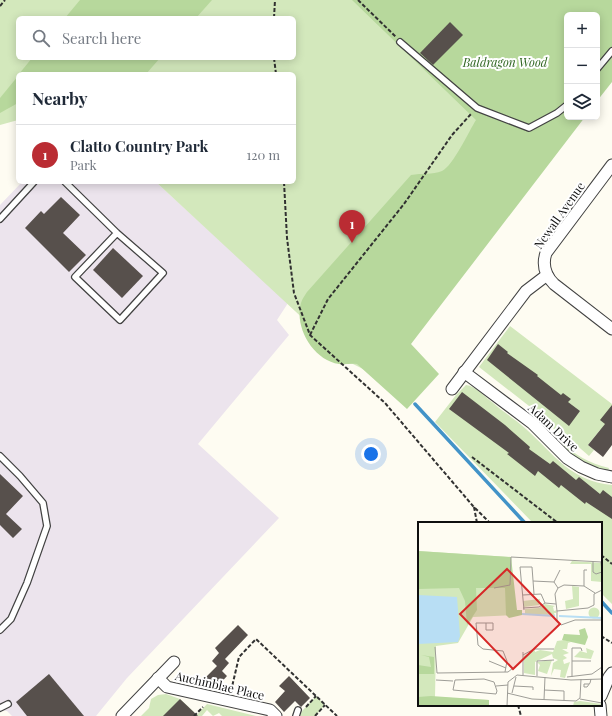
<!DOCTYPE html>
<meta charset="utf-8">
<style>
body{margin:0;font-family:"Playfair Display",serif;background:#f6f6f7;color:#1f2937}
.controls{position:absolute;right:12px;top:12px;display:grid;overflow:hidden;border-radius:6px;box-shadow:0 2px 10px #0003}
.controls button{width:36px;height:36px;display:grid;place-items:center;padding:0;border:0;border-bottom:1px solid #e0e1e3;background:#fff;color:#1f2937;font:20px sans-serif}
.you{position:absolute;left:371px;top:454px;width:14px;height:14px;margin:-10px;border:3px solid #fff;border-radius:50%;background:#1a73e8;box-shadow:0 0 0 6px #1a73e833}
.badge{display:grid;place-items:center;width:26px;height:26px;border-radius:50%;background:#ba2c33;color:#fff;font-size:13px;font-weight:700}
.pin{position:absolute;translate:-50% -33px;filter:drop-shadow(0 1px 2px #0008)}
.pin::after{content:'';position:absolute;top:21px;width:14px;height:12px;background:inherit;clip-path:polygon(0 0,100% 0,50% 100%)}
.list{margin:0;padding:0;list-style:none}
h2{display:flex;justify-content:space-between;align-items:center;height:52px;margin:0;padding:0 16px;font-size:17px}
h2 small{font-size:13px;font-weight:400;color:#747a83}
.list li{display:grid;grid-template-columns:26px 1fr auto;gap:12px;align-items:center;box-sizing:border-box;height:60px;padding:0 16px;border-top:1px solid #e0e1e3}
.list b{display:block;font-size:15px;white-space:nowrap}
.list p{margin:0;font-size:13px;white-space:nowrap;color:#747a83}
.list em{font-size:13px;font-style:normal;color:#747a83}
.icon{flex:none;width:22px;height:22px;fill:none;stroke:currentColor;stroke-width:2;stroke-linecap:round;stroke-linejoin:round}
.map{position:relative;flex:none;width:612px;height:716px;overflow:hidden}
.search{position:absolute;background:#fff;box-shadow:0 2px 10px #0003;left:16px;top:16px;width:280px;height:44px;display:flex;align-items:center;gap:10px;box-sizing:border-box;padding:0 14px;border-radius:6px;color:#747a83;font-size:15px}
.panel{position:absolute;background:#fff;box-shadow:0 2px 10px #0003;left:16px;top:72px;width:280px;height:112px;border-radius:6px}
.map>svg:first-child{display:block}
</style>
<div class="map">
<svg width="612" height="716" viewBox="0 0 612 716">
<rect width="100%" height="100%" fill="#fefcf2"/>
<path fill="#ece4ed" d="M 22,182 L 156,182 L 288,303 L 277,320 L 289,335 L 198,444 L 279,518 L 127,678 L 96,716 L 12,716 L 7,711 L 0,710 L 0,205 Z"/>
<g fill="#d3e8bc" fill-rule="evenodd">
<path d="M 0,0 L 451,0 L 529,127 L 385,380 L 351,363 L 156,182 L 294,182 L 294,74 L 18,74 L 18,120 L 0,125 ZM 18,18 L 294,18 L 294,58 L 18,58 Z"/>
<path d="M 510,326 L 612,404 L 612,438 L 600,430 L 588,445 L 594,450 L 589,456 L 565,435 L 563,438 L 538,413 L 479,367 Z"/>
<path d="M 466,385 C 476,386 485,397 492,402 C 503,412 515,419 526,429 C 554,454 570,481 612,485 L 612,604 L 601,593 L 601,523 L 533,523 L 435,422 L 456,395 Z"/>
<path d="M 560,441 C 575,455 589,463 609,468 L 608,471 C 588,466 573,459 559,444 Z"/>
<path d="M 166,694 L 180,699 L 194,712 L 190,716 L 141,716 L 149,708 L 151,699 L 158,695 Z"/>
<path d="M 316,696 L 325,705 L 315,716 L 300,716 L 302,711 Z"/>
<path d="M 207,704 L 256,716 L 222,716 L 219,713 L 213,716 L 207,710 L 202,716 L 196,716 Z"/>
</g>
<g fill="#b7d89c">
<path d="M 80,0 L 212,0 L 196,18 L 65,18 Z"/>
<path d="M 352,0 L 612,0 L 612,82 L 597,101 L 597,15 L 567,15 L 567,117 L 585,117 L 411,344 L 439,374 L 407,409 L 357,364 C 351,363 345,365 339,364 C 313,360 294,327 301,303 C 302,299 305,295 307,292 L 411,175 C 422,173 432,175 442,171 C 453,166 469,131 476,120 Z"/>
<path d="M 32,58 L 160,58 L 146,74 L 19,74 Z"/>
<path d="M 18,76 L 18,103 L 0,113 L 0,98 Z"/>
</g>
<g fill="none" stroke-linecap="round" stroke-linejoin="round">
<g stroke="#4293c8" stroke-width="3.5">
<path d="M 415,404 L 525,523"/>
<path d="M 601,601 L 612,613"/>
</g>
</g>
<g fill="#57504c">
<path d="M 450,22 L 463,35 L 433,65 L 420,53 Z"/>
<path d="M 61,197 L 80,215 L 63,233 L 86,255 L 69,272 L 25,228 L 41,211 L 44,214 Z"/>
<path d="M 113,248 L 143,276 L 122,298 L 93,270 Z"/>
<path d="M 498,344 L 508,352 L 507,353 L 538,375 L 537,376 L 561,395 L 563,393 L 571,399 L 568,402 L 580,411 L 569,426 L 487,360 Z"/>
<path d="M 462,392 L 505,425 L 530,447 L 529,449 L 550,464 L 553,461 L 576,480 L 579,477 L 600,494 L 603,490 L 612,497 L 612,519 L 586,502 L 585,504 L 561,485 L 559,488 L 538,471 L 535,476 L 507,454 L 509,453 L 449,409 Z"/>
<path d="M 612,405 L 612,445 L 603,457 L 588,445 L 605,424 L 600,420 Z"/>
<path d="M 0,474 L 23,496 L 6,514 L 22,529 L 13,538 L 0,525 Z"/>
<path d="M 238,625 L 248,635 L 225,659 L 229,663 L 222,671 L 227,676 L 216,688 L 205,678 L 217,666 L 212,661 L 219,653 L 215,648 Z"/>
<path d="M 49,674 L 84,716 L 27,716 L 16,702 Z"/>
<path d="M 289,676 L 310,698 L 301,707 L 295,701 L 284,712 L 275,702 L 285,691 L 279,686 Z"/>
<path d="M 180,699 L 198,716 L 163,716 Z"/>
</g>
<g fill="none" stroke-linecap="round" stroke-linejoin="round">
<defs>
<g id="lane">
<path d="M 400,42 L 477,108 L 529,128 L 557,113 L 567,105"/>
<path d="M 597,69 L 612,51"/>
<path d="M 65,182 L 117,233 L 163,273 L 120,320 L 75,277 L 117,233"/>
<path d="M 0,219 L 34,182"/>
<path d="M 0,456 L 20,476 L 43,503 L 47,526 L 27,583 L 11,619 L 0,630"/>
<path d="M 0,708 L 8,704"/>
<path d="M 296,716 L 298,710"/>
</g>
<g id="street">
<path d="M 612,165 L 546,253 C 542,265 545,275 554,284 L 612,329"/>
<path d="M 464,372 L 532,423 L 567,458 L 581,467 L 597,474 L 612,477"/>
<path d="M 452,389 L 526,291 L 547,275"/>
<path d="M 158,678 L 167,687 L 270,710 L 276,716"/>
<path d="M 601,696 L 609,677 L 612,673"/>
<path d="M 600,705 L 601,716"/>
<path d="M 122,716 L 174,662"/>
</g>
</defs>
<use href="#lane" stroke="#424242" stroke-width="8"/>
<use href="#street" stroke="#424242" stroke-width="13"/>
<g stroke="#313131" stroke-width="2" stroke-dasharray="4 2" stroke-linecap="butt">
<path d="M 358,0 L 396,37"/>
<path d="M 0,6 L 5,0"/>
<path d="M 274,18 L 275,0"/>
<path d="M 274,58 L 276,74"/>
<path d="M 284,182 L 287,238 L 294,293 L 310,335 L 385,403 L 473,506 L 490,523"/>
<path d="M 310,335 L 328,299 L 404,204 L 452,135 L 471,114"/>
<path d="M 472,457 L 558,523"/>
<path d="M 474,507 L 477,523"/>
<path d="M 601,555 L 612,564"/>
<path d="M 601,636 L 612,643"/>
<path d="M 231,691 L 239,657 L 256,639 L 337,716"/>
<path d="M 518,705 L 521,716"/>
<path d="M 306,707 L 316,696"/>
<path d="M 194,716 L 203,707"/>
<path d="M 315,716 L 325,705"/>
</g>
<use href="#lane" stroke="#fff" stroke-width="5.5"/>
<use href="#street" stroke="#fff" stroke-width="11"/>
</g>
<g text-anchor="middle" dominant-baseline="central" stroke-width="4" stroke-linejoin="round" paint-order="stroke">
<g font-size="12" font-style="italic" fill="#2f6521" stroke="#fff">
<text x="505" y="62">Baldragon Wood</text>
</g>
<g font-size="12" fill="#0f0f0f" stroke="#fff">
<text transform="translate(559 215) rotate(-55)">Newall Avenue</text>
<text transform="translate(554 427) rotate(43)">Adam Drive</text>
<text transform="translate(220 685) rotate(13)">Auchinblae Place</text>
</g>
</g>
<g transform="translate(418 522)">
<rect width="184" height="184" fill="#fefcf2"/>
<path d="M 0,29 L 91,35 L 92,63 L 100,93 L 55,95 L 40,121 L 18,124 L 17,175 L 71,178 L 71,184 L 0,184 ZM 154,39 L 184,41 L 184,60 L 173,59 L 173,42 L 152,42 ZM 154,64 L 161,65 L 161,84 L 148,87 L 147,79 L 155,77 ZM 122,77 L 121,83 L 106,85 L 105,79 ZM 127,82 L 137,84 L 135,85 L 136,89 L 139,88 L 138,91 L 136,91 L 137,93 L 107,92 L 107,87 L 121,86 ZM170.5 91a5.5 5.5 0 1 1 11 0a5.5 5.5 0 1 1-11 0ZM 146,118 L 153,120 L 150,121 L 149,127 L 144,127 L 151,131 L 145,133 L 149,136 L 145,138 L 146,142 L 152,140 L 147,156 L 142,155 L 143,148 L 136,147 L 133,154 L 135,141 L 140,138 L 135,136 L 134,132 L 117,140 L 117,153 L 106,151 L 106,134 L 117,128 L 117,130 L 122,128 L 135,130 L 139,119 ZM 168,126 L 176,129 L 173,137 L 156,135 L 162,129 L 169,131 ZM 134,138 L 129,152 L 120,149 L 122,143 L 119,140 ZM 162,179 L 184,182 L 184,184 L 155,184 L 156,180 Z" fill="#d3e8bc"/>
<path d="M 0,29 L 93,35 L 99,88 L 104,88 L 104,93 L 91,96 L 88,93 L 87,66 L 58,66 L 59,88 L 49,103 L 47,79 L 41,66 L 0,67 ZM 167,106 L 170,115 L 167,123 L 144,118 L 146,112 L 162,113 L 161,108 ZM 3,133 L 16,135 L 16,152 L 0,152 L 0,143 L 13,145 L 11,135 ZM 13,174 L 71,178 L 71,184 L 0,184 L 0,175 Z" fill="#b7d89c"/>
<path d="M 0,73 L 39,75 L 42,114 L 40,120 L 0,122 Z" fill="#b8def4"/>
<path fill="none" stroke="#b8def4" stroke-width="2" d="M 104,92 L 137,94M 141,94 L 184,96"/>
<path fill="none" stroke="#9e9d97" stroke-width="1" d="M 175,39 L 175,50 L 178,52 L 184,50 L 183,40M 115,59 L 136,60M 166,64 L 166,48 L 169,48M 76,66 L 92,63 L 93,35 L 184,40M 140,66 L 136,60 L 142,48M 105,73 L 123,72 L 127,81 L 138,82M 176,83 L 170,86 L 139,89 L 137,72 L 140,66 L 146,63 L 166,64 L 177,71M 176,83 L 176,72 L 184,68M 105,86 L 121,85 L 127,81M 106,88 L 102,45 L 114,45 L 116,72M 139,89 L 139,99 L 143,103 L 157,98 L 184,98M 68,101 L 68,108 L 75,108 L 75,101 L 58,101 L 60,123 L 65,127 L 85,129 L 89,139 L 87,150M 17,125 L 19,151 L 90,150 L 95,146M 105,130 L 105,153M 105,133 L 116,127 L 136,127M 71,139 L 88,146M 154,139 L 173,139M 119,154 L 119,139 L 136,138M 149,155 L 174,152 L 184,145M 154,155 L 154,126 L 163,126 L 164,129M 66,157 L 76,160 L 79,169 L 78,172 L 35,168 L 37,158 ZM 18,158 L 35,159M 171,162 L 166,162 L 166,165 L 169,165 L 172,161 L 173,157M 78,164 L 90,163M 96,164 L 115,165 L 115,168M 126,168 L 146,169 L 146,179M 89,171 L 114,177 L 158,179 L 162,176 L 163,157M 94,171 L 98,155M 162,177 L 184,181M 126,178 L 127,155M 89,184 L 90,160 L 99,153 L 153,158 L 184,157"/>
<path fill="#d62828" fill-opacity="0.15" stroke="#d62828" stroke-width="2" d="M 89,47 L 142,102 L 95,147 L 42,92 Z"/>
<rect width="184" height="184" fill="none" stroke="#0f0f0f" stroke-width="2"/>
</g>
</svg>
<div class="controls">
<button>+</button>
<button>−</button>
<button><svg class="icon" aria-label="layers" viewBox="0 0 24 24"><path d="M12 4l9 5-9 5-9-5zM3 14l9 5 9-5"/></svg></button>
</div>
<div class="you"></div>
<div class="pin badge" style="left:352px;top:243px">1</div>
<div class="search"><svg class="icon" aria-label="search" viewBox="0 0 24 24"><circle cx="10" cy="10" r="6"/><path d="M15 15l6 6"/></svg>Search here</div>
<section class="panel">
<h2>Nearby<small></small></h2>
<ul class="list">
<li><span class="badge">1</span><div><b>Clatto Country Park</b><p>Park</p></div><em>120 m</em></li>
</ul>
</section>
</div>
